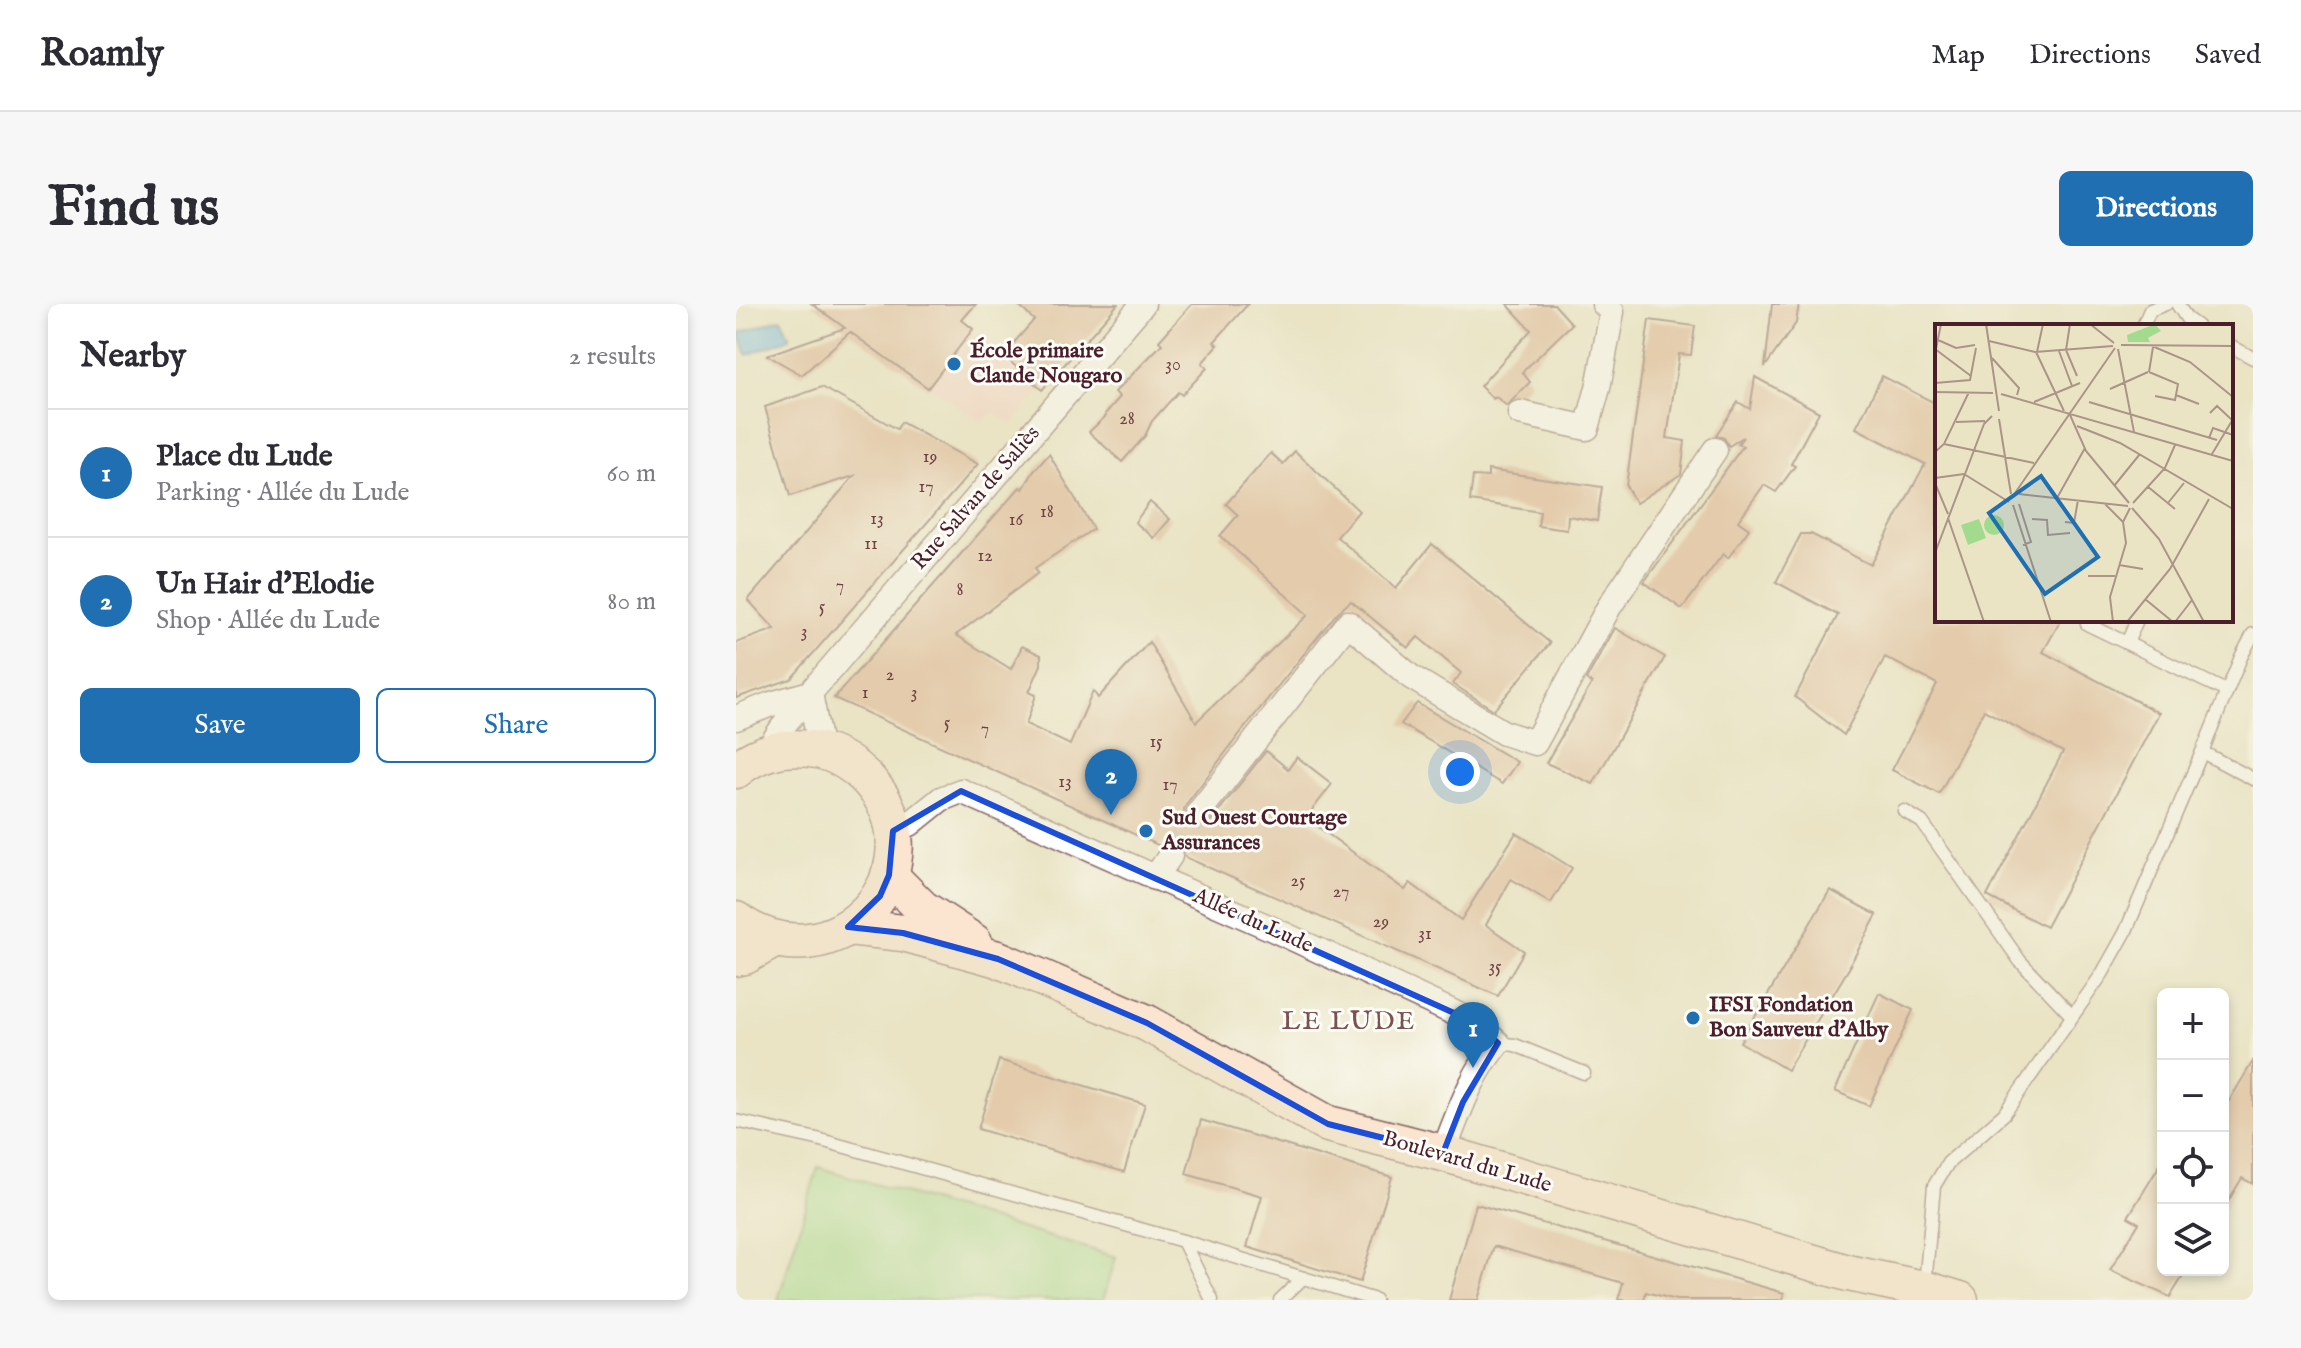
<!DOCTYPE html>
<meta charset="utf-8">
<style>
body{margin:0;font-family:"IM FELL English",serif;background:#f7f7f7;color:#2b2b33}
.controls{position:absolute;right:24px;bottom:24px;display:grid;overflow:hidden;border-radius:12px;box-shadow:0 4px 12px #0003}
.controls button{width:72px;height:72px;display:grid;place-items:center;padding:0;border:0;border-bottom:2px solid #e1e1e2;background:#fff;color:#2b2b33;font:40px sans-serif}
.you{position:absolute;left:724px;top:468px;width:28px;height:28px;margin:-20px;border:6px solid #fff;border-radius:50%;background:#1a73e8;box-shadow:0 0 0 12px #1a73e833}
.badge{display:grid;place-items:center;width:52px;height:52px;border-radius:50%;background:#1f6fb2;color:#fff;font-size:26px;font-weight:700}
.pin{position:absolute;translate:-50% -66px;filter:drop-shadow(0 2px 4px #0008)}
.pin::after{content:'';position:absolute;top:42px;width:28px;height:24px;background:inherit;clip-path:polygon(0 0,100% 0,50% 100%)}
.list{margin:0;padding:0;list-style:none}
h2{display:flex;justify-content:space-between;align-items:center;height:104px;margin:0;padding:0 32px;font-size:34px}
h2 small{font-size:26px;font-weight:400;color:#7c7c81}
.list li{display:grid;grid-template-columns:52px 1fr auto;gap:24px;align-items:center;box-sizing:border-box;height:128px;padding:0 32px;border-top:2px solid #e1e1e2}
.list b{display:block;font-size:30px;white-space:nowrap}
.list p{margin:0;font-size:26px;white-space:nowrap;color:#7c7c81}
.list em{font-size:26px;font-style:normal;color:#7c7c81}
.actions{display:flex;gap:16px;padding:24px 32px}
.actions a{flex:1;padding:18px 0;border:2px solid #1f6fb2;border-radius:12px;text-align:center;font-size:28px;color:#1f6fb2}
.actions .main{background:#1f6fb2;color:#fff}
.icon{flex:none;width:44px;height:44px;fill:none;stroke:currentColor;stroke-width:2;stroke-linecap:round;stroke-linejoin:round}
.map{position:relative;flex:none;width:1517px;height:996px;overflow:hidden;border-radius:12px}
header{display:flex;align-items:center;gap:48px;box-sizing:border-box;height:112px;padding:0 40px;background:#fff;border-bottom:2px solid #e1e1e2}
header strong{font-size:38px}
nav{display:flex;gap:44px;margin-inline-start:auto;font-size:28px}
.intro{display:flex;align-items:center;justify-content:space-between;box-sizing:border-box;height:192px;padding:0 48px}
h1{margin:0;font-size:56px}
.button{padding:20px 36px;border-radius:12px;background:#1f6fb2;color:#fff;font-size:28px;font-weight:700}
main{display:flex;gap:48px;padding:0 48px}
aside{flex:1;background:#fff;border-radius:12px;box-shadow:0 4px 12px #0003}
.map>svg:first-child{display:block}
</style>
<header>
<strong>Roamly</strong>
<nav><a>Map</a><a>Directions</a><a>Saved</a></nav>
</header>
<div class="intro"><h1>Find us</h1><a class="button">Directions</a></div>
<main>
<aside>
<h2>Nearby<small>2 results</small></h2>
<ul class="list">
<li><span class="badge">1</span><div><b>Place du Lude</b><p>Parking · Allée du Lude</p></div><em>60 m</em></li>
<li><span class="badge">2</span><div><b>Un Hair d'Elodie</b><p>Shop · Allée du Lude</p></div><em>80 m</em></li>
</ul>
<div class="actions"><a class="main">Save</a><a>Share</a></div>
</aside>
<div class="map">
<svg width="1517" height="996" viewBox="0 0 1517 996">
<rect width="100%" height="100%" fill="#fdfcf7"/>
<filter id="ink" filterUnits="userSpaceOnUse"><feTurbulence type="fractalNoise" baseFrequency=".0125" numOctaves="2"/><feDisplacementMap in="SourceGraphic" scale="16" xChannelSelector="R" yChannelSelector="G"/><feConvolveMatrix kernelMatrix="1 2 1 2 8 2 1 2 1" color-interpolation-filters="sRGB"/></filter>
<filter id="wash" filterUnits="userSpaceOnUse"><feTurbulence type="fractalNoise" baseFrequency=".006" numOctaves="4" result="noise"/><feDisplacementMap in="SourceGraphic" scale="32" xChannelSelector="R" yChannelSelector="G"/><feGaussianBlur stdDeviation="1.8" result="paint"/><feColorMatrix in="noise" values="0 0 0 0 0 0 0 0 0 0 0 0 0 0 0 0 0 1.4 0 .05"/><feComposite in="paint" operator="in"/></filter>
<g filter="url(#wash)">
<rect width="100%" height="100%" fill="#eae4c5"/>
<path fill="#f7d1c6" d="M 208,0 L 306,86 L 276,120 L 257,108 L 247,119 L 121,33 Z"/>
<path fill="#a2db8e" stroke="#767d5c" stroke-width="2" d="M 82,863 L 380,953 L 367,996 L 42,996 Z"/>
<path fill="#6ab6e4" stroke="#5a6a88" stroke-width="2" d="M 45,14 L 54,34 L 11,51 L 3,29 Z"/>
<g id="blocks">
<g fill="#ddae8e">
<path d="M 76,0 L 240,0 L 226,16 L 237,25 L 192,84 L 114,28 L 66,71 L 31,51 L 109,24 Z"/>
<path d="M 281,0 L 382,0 L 306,86 L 267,51 L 298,16 Z"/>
<path d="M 456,0 L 512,0 L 478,38 L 482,41 L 466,59 L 471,64 L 446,91 L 442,88 L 416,117 L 409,132 L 386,158 L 353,128 L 370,112 L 369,110 L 384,93 L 379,88 L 426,40 L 423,37 Z"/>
<path d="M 771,0 L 818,0 L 836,20 L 786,68 L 794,78 L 771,102 L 760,93 L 757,95 L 744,82 L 795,26 Z"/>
<path d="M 1036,0 L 1063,0 L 1060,19 L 1029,63 Z"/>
<path d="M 913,16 L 959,22 L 955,51 L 943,50 L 931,134 L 949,137 L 945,170 L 900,199 L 890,182 Z"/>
<path d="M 1146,72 L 1201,100 L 1201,316 L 1325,316 L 1307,348 L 1423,409 L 1310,623 L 1251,592 L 1327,448 L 1248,406 L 1203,490 L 1156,466 L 1201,380 L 1149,353 L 1108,431 L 1059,393 L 1102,311 L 1040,278 L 1065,230 L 1075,230 L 1135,261 L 1189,160 L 1120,124 Z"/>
<path d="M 1019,73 L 1083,108 L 1055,160 L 1059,162 L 1040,188 L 1028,181 L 1002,217 L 1013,225 L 992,254 L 987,250 L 946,305 L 908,278 L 1007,142 L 1002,140 L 1007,133 L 993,142 L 988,134 L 980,131 L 1002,98 L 1014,105 Z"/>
<path d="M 86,83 L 161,125 L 165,118 L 242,160 L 55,375 L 0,394 L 0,339 L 39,325 L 12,296 L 118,172 L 54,192 L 29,103 Z"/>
<path d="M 559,147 L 623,207 L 601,233 L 660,284 L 696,240 L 814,339 L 758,406 L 717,380 L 725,369 L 682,333 L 672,344 L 615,297 L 600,310 L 506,427 L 451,499 L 448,505 L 449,513 L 453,519 L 460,523 L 468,522 L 474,518 L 530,447 L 552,465 L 561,453 L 596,480 L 570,514 L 669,586 L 674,579 L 725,616 L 780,529 L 836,564 L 815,599 L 775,575 L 750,621 L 788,647 L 762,692 L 449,553 L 447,545 L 442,539 L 434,537 L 424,542 L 98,394 L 284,183 L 287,185 L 298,167 L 313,150 L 357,225 L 299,264 L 302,269 L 220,331 L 275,365 L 286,342 L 305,351 L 305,361 L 293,388 L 300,391 L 290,420 L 334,441 L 357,387 L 362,394 L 413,338 L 460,418 L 572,311 L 484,232 L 502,211 L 490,200 L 535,149 L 547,160 Z"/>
<path d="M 752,166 L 866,183 L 861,217 L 832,212 L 831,226 L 802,222 L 804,208 L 734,197 L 737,172 L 752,173 Z"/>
<path d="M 414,198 L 434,215 L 418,234 L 399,218 Z"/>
<path d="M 879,324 L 929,353 L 857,480 L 810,459 L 856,379 L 850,376 Z"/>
<path d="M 681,399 L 781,458 L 766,480 L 665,420 Z"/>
<path d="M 1094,586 L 1141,611 L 1114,661 L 1115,661 L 1051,766 L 1004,738 Z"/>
<path d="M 1143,689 L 1177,706 L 1133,802 L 1099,787 Z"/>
<path d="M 263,756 L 409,800 L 388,868 L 242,825 Z"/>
<path d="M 1517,757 L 1517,880 L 1506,874 L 1487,906 L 1487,807 Z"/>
<path d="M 465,816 L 656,873 L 624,978 L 511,943 L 526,892 L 450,870 Z"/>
<path d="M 1427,856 L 1427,966 L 1451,966 L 1434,993 L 1374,966 L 1403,919 L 1392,913 Z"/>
<path d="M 740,900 L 1048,989 L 1047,996 L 940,996 L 910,988 L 908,996 L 882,996 L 887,979 L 758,942 L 742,996 L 713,996 Z"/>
</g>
</g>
</g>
<g filter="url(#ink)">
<use href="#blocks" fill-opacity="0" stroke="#826461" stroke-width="2"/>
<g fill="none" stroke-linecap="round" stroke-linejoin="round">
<path stroke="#cabda6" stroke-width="24" stroke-dasharray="24 12" stroke-linecap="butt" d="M 434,552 L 463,508"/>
<defs>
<g id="service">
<path d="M 1441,0 L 1451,15 L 1461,22"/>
<path d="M 1407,22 L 1414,6 L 1430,0"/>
<path d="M 1495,42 L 1517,54"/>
<path d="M 1353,316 L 1351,320 L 1490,387"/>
<path d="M 1391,339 L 1401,316"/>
<path d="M 1466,448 L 1505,353 L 1517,330"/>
<path d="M 1168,507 L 1186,518 L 1284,657 L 1336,712"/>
<path d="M 762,739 L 779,741 L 848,769"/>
<path d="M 0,817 L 81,835 L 447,937 L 639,996"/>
<path d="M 447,937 L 476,996"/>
<path d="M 1189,981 L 1198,882 L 1212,859 L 1268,810 L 1366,670 L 1389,629 L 1466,448 L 1517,475"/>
<path d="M 544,996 L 567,974"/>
</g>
<g id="minor">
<path d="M 784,109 L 851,124 L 862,84 L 876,8 L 868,0"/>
<path d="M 74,389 L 85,447"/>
<path d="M 0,414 L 35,400 L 74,389"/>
<path d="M 29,450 L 50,418 L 74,389 L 407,0"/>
<path d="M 463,508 L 612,319 L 675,373 L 768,429 L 799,439 L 873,303 L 979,146"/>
<path d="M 157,527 L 174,520 L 205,495 L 225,487 L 532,623 L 738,718 L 762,739 C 735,770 722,811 707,849"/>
<path d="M 419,574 L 434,552"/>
</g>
<g id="secondary">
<path d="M 0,466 C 23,447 52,441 81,446 C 101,450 119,462 133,477 C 210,563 99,688 0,616"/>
<path d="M 153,571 L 186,604 L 238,638"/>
<path d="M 112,623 L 167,629 L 262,655 L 411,719 L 592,820 L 707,849 L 1112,969 L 1188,985 L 1224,996"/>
<path d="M 0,654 L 9,652 L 38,636"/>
</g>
</defs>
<use href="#service" stroke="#826461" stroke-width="15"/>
<use href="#minor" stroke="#826461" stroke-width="27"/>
<use href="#secondary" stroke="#826461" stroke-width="39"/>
<use href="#service" stroke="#fff" stroke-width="12"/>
<use href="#minor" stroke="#fff" stroke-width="24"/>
<use href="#secondary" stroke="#fce5d0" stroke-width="36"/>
</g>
</g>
<path d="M0 0H1517V996H0ZM 225,487 L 738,718 L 762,739 L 727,798 L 707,849 L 592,820 L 411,719 L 262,655 L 167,629 L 112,623 L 144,592 L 153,571 L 157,527 Z" fill="#eae4c5" fill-opacity=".55" fill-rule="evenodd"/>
<path fill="none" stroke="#1d4ed8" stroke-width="6" stroke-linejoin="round" d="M 225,487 L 738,718 L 762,739 L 727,798 L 707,849 L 592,820 L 411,719 L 262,655 L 167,629 L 112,623 L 144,592 L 153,571 L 157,527 Z"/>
<g fill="#1f6fb2" stroke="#fdfcf7" stroke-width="3">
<circle cx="218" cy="60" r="8"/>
<circle cx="410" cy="527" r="8"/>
<circle cx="957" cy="714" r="8"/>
</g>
<g text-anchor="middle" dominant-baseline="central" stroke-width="6" stroke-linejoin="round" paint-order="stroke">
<g font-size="18" fill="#6f4344">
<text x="437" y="61">30</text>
<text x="391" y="115">28</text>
<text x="194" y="153">19</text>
<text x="190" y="183">17</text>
<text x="311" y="208">18</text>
<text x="141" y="215">13</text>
<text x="280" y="216">16</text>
<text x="135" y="240">11</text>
<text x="249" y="252">12</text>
<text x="104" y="282">7</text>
<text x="224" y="286">8</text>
<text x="86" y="303">5</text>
<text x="68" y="328">3</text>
<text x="154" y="371">2</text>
<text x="129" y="389">1</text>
<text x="178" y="389">3</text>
<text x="211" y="419">5</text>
<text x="249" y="425">7</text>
<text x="420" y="438">15</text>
<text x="329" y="478">13</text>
<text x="434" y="481">17</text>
<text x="562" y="577">25</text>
<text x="605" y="588">27</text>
<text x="645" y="618">29</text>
<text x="689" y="630">31</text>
<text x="759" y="663">35</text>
</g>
<g font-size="22" font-weight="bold" fill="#4a1f2b" stroke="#fdfcf7" text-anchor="start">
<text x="234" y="47">École primaire<tspan x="234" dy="25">Claude Nougaro</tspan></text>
<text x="426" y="514">Sud Ouest Courtage<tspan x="426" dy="25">Assurances</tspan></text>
<text x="973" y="701">IFSI Fondation<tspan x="973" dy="25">Bon Sauveur d'Alby</tspan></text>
</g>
<g font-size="22" fill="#4a1f2b" stroke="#fdfcf7">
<text transform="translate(240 194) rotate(-49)">Rue Salvan de Saliès</text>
<text transform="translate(517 617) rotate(24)">Allée du Lude</text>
<text transform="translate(731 858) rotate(16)">Boulevard du Lude</text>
</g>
<g font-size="26" letter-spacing="2" fill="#7d514e" stroke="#fdfcf7">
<text x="613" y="717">LE LUDE</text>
</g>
</g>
<g transform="translate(1199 20)">
<rect width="298" height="298" fill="#eae4c5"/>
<path d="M 220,0 L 226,7 L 213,14 L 215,18 L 193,18 L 192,11 ZM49 201a10 10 0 1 1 20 0a10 10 0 1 1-20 0ZM 44,195 L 51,214 L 33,221 L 26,201 Z" fill="#a2db8e"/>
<path fill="none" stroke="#aa9587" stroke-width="2" d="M 51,0 L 64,87M 135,0 L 131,26 L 142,52M 155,0 L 179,19M 3,16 L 21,24 L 40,21M 54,17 L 100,28 L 178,22M 186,21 L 298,22M 217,22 L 255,38 L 298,73M 0,25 L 36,52M 1,25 L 6,0M 183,25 L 199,108M 124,27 L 137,62M 101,28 L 129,87M 102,28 L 108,0M 57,34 L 84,64 L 82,71M 214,48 L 243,60 L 241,71 L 264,80M 214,48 L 218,23M 0,59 L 35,56 L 41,24M 175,65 L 213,48M 0,68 L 58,69M 66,70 L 298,137M 220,72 L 240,76 L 241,71M 99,78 L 145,59M 154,78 L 282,116M 275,89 L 282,82 L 297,96M 135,91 L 151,127 L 194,179M 64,95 L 76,170M 21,98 L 50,97M 142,102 L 185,119 L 298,185M 274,114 L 278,104 L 298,111M 9,120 L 99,139M 0,128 L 9,120 L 34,68M 277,130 L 298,95M 29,150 L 74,178M 0,154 L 29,150M 0,159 L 13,190M 179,162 L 205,130M 212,162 L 240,185M 80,169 L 180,24M 84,170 L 193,182M 122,174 L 150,124M 198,179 L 230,144 L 240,121M 233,179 L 249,159M 84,180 L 96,218 L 88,221M 170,180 L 188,198M 78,181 L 116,298M 197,184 L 224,215 L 269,298M 13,194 L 49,298M 97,195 L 112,196 L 113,211 L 135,209M 130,198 L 139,199 L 143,176M 0,229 L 49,100 L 57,92M 184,241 L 208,245M 153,252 L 180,252M 210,275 L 238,298M 178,298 L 175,273 L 191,219 L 188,198 L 195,184M 192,298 L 235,245 L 274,175M 240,298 L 257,276"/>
<path fill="#1f6fb2" fill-opacity="0.15" stroke="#1f6fb2" stroke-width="4" d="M 106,152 L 163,233 L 110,270 L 54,189 Z"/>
<rect width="298" height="298" fill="none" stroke="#4a1f2b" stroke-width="4"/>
</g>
</svg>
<div class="controls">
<button>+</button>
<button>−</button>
<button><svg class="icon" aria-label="locate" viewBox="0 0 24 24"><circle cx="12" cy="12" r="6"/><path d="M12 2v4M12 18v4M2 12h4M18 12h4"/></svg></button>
<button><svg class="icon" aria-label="layers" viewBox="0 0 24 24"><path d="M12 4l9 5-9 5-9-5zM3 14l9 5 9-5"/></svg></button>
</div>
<div class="you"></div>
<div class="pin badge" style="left:737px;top:764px">1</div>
<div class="pin badge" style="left:375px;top:511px">2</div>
</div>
</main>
